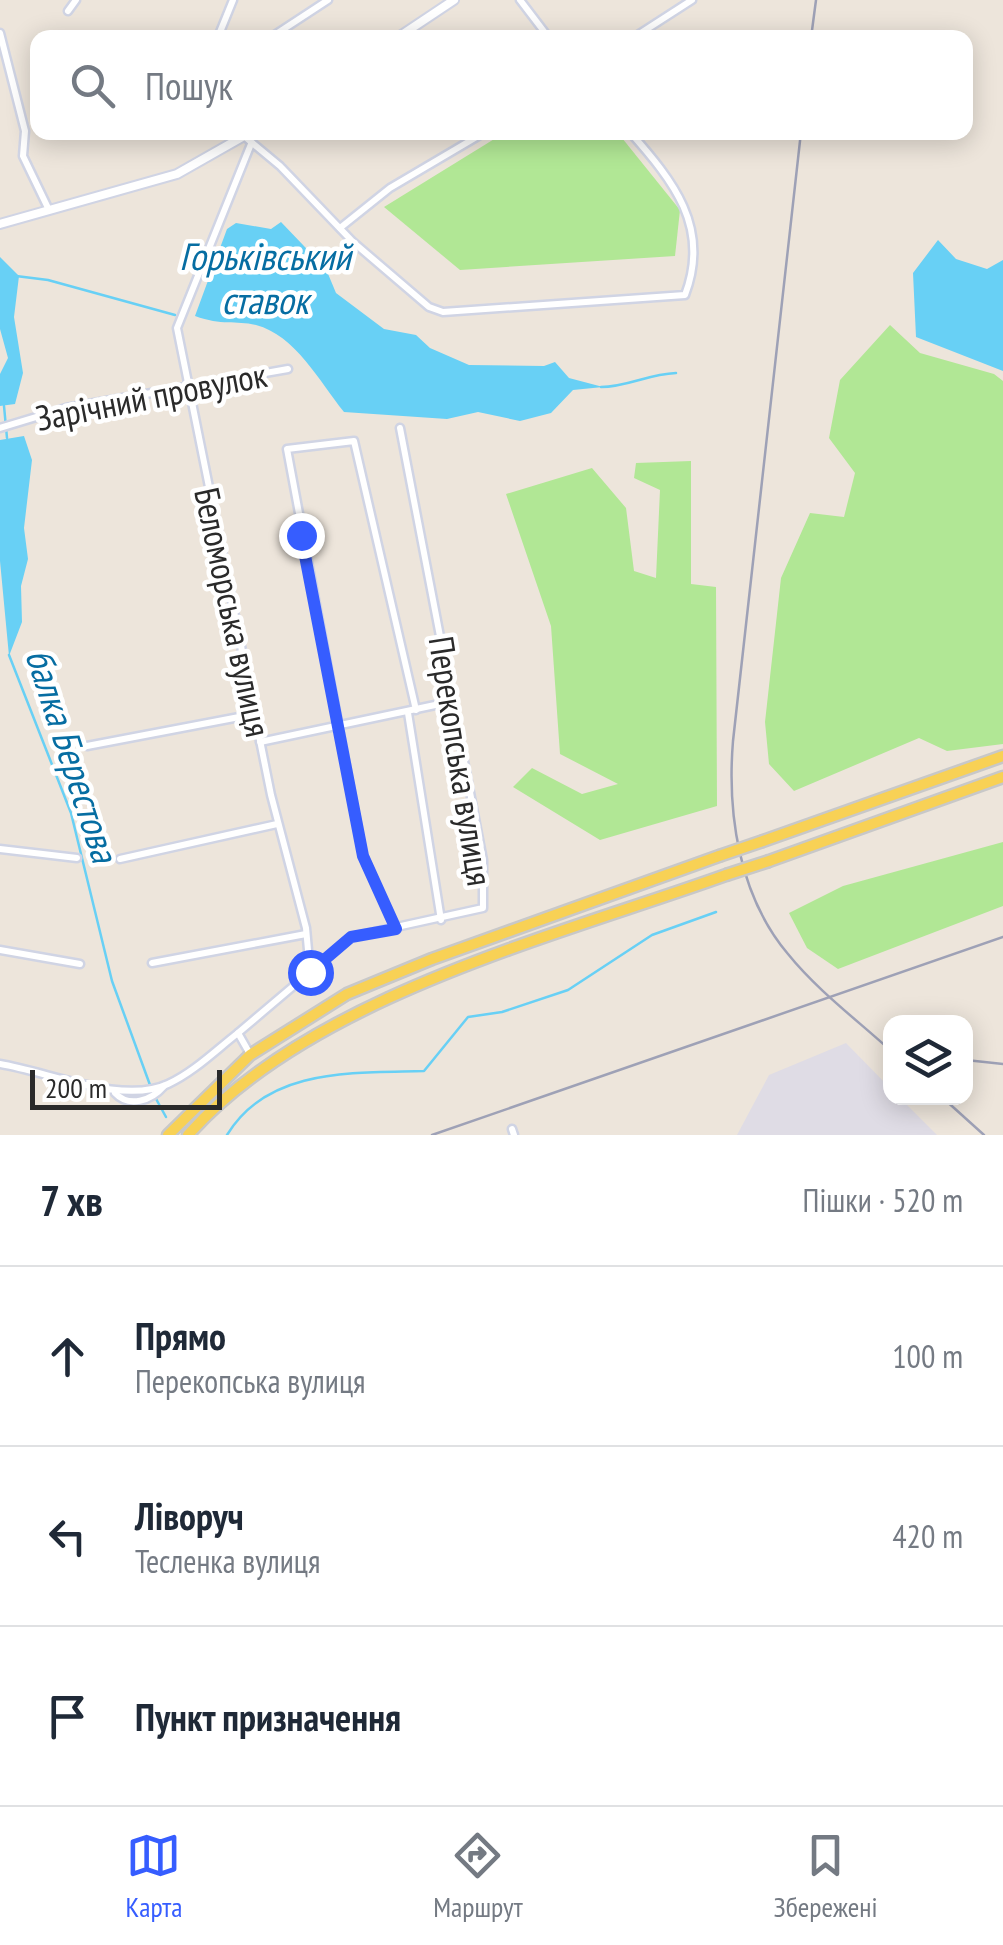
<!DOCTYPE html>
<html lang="uk">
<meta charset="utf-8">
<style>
body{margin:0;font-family:"PT Sans Narrow",sans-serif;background:#f6f6f7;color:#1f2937}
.controls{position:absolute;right:30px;bottom:30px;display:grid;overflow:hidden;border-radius:20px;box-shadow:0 5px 25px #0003}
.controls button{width:90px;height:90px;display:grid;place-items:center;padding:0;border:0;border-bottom:2px solid #e0e1e3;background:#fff;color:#1f2937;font:50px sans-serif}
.scale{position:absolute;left:30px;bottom:25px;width:192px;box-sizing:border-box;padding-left:10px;border:5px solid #2a2a2a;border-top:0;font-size:28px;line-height:35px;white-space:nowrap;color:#2a2a2a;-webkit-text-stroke:8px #fff;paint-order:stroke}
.stop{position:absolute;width:30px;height:30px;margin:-22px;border:8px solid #365dff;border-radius:50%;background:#fff}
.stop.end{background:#365dff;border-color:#fff;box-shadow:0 2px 10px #0008}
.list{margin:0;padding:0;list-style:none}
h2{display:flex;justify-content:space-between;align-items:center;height:130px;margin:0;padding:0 40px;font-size:42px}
h2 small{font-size:32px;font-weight:400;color:#747a83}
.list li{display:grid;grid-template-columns:65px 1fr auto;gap:30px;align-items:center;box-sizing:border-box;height:180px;padding:0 40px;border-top:2px solid #e0e1e3}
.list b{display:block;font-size:38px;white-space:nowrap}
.list p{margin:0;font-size:32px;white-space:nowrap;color:#747a83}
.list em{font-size:32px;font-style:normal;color:#747a83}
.icon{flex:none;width:55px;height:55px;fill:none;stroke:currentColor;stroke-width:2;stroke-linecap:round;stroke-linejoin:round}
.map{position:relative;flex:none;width:1003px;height:1135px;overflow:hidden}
.search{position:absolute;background:#fff;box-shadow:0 5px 25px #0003;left:30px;right:30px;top:30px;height:110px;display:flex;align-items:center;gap:25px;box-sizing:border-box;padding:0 35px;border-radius:20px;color:#747a83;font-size:38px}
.sheet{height:670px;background:#fff}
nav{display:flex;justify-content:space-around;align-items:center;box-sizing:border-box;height:140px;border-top:2px solid #e0e1e3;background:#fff;font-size:28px;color:#747a83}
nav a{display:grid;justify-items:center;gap:5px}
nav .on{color:#365dff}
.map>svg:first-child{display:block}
</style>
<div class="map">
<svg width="1003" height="1135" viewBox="0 0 1003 1135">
<rect width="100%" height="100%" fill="#ede5db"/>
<path fill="#dfdce5" d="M 846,1043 L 890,1088 L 890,1098 L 900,1098 L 937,1135 L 737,1135 L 769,1075 Z"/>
<g fill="#b1e795">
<path d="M 504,133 L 618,133 L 680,210 L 675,256 L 460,270 L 384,207 Z"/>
<path d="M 890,325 L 920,353 L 994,374 L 1003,381 L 1003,744 L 947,751 L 919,738 L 794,791 L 769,764 L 765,722 L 781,578 L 810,513 L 844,517 L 855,473 L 829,438 L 840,380 Z"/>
<path d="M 691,461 L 691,584 L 716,587 L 717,806 L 600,840 L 513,787 L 532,768 L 582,794 L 618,784 L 560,754 L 551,626 L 506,494 L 592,468 L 626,508 L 634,571 L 656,578 L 660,490 L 634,478 L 636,463 Z"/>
<path d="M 1003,842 L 1003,906 L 838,969 L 807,948 L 789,913 L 843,886 Z"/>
</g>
<g fill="#68d0f5">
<path d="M 281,222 L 326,269 L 336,293 L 384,329 L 416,335 L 430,348 L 469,365 L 544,366 L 555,362 L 569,378 L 603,387 L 573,390 L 551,413 L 520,421 L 478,412 L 447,419 L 344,412 C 320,382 295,335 256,325 C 235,320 222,326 195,316 L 227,229 L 236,223 L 271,229 Z"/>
<path d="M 938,240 L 956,259 L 987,269 L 1003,260 L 1003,371 L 916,337 L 913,273 Z"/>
<path d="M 0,257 L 19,276 L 14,317 L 23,373 L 15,404 L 0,406 L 0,374 L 8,358 L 0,329 Z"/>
<path d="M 24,436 L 32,460 L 24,528 L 28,559 L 21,586 L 22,622 L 9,656 L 0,561 L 0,440 Z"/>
</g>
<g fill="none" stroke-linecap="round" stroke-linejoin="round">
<g stroke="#68d0f5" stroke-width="2.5">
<path d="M 16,276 L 48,280 L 175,315"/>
<path d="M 601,387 C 627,387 648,374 676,373"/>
<path d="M 4,406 L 7,438"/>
<path d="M 9,655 L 71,813 L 112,981 L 150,1085"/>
<path d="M 155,1097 L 166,1117"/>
<path d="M 227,1135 C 268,1067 354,1073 424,1071 L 468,1017 L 502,1012 L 568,990 L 652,935 L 716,912"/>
</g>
<defs>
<g id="minor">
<path d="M 520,0 L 549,38"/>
<path d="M 68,11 L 76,0"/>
<path d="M 0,33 L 25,131 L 23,156 L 49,210"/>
<path d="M 218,37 L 233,0"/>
<path d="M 270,38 L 328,0"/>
<path d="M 633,38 L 692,0"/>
<path d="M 244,136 L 280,166 L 353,242 L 429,307 L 443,312 L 685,295 C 711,227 673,181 630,132"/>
<path d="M 340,228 L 390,188 L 485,132"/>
<path d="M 0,428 L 66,408 L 288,369"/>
<path d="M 408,713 L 441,920"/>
<path d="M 260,742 L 454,701"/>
<path d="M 87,746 L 255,714"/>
<path d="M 0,849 L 77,858"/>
<path d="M 120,859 L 277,824"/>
<path d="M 396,929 L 363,856 L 287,449 L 354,441 L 416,710"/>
<path d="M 0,950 L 80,964"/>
<path d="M 152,963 L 306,934"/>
<path d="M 311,971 L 351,937 L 483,908 L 483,860 L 400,428"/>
<path d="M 250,1054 L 238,1033 L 310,972 L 306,928 L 271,795 L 177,328 L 251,144"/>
<path d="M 0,1064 C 49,1072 123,1105 168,1084 C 194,1072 216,1050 238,1033"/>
<path d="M 115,1093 C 129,1108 151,1101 164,1086"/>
<path d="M 512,1129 L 514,1135"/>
</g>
<g id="tertiary">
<path d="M 397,38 L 454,0"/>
<path d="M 0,224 L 177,174 L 251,132"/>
</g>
<g id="primary">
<path d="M 763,841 L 1003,756"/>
<path d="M 769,861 L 1003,777"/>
<path d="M 168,1135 L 250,1055 L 347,994 L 432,959 L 719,856"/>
<path d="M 188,1135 C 310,997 556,936 726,875"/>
</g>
</defs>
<use href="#minor" stroke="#d0d4e4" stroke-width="11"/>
<use href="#tertiary" stroke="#d0d4e4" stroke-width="12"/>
<use href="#primary" stroke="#c8c8c8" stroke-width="15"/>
<use href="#minor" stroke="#fff" stroke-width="6"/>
<use href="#tertiary" stroke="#fff" stroke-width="8"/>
<use href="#primary" stroke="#f8d155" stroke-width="10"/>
<g stroke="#9ea1b6" stroke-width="2.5">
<path d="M 811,38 L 816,0"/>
<path d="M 801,132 L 733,741 C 727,814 739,896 788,954 C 817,990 857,1020 890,1050"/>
<path d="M 966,1060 L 1003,1064"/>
<path d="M 943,1098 L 984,1135"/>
<path d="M 432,1135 L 1003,937"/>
</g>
<defs>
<g id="primary-bridge">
<path d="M 719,856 L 763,841"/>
<path d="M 726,875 L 769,861"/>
</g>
</defs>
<use href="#primary-bridge" stroke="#c8c8c8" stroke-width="15" stroke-linecap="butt"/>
<use href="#primary-bridge" stroke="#f8d155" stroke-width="10"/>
</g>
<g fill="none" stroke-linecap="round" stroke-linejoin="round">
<path stroke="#365dff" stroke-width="12" d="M 301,535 L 363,856 L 396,929 L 351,937 L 310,972"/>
</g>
<g text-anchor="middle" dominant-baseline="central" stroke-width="9" stroke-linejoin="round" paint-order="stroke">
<g font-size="35" fill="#2a2a2a" stroke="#fff">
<text transform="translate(151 396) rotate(-11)">Зарічний провулок</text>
<text transform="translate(233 612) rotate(78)">Беломорська вулиця</text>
<text transform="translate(461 761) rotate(81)">Перекопська вулиця</text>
</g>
<g font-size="38" font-style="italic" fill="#066da2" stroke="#fff">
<text x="265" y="255">Горьківський<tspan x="265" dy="44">ставок</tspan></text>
<text transform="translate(73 755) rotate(72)">балка Берестова</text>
</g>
</g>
</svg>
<div class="controls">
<button><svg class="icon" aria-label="layers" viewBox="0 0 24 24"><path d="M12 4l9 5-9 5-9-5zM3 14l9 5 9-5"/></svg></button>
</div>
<div class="scale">200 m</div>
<div class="stop" style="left:310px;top:972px"></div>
<div class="stop end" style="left:301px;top:535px"></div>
<div class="search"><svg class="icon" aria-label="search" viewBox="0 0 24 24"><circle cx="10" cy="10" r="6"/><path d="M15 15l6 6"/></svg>Пошук</div>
</div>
<section class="sheet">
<h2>7 хв<small>Пішки · 520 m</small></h2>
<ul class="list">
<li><svg class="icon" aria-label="ahead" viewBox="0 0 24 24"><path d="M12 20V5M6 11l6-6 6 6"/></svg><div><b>Прямо</b><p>Перекопська вулиця</p></div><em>100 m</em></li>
<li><svg class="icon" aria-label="left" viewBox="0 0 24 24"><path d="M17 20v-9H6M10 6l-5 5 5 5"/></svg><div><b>Ліворуч</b><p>Тесленка вулиця</p></div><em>420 m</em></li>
<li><svg class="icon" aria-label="arrive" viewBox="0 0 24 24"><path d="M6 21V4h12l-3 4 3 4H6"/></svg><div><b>Пункт призначення</b></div></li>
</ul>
</section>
<nav>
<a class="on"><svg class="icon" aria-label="map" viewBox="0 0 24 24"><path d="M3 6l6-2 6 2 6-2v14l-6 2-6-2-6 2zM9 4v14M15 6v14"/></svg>Карта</a>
<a><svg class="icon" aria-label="directions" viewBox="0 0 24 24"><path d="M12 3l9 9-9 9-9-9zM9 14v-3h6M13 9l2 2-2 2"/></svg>Маршрут</a>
<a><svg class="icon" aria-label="saved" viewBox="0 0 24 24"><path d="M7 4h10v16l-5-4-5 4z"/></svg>Збережені</a>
</nav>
